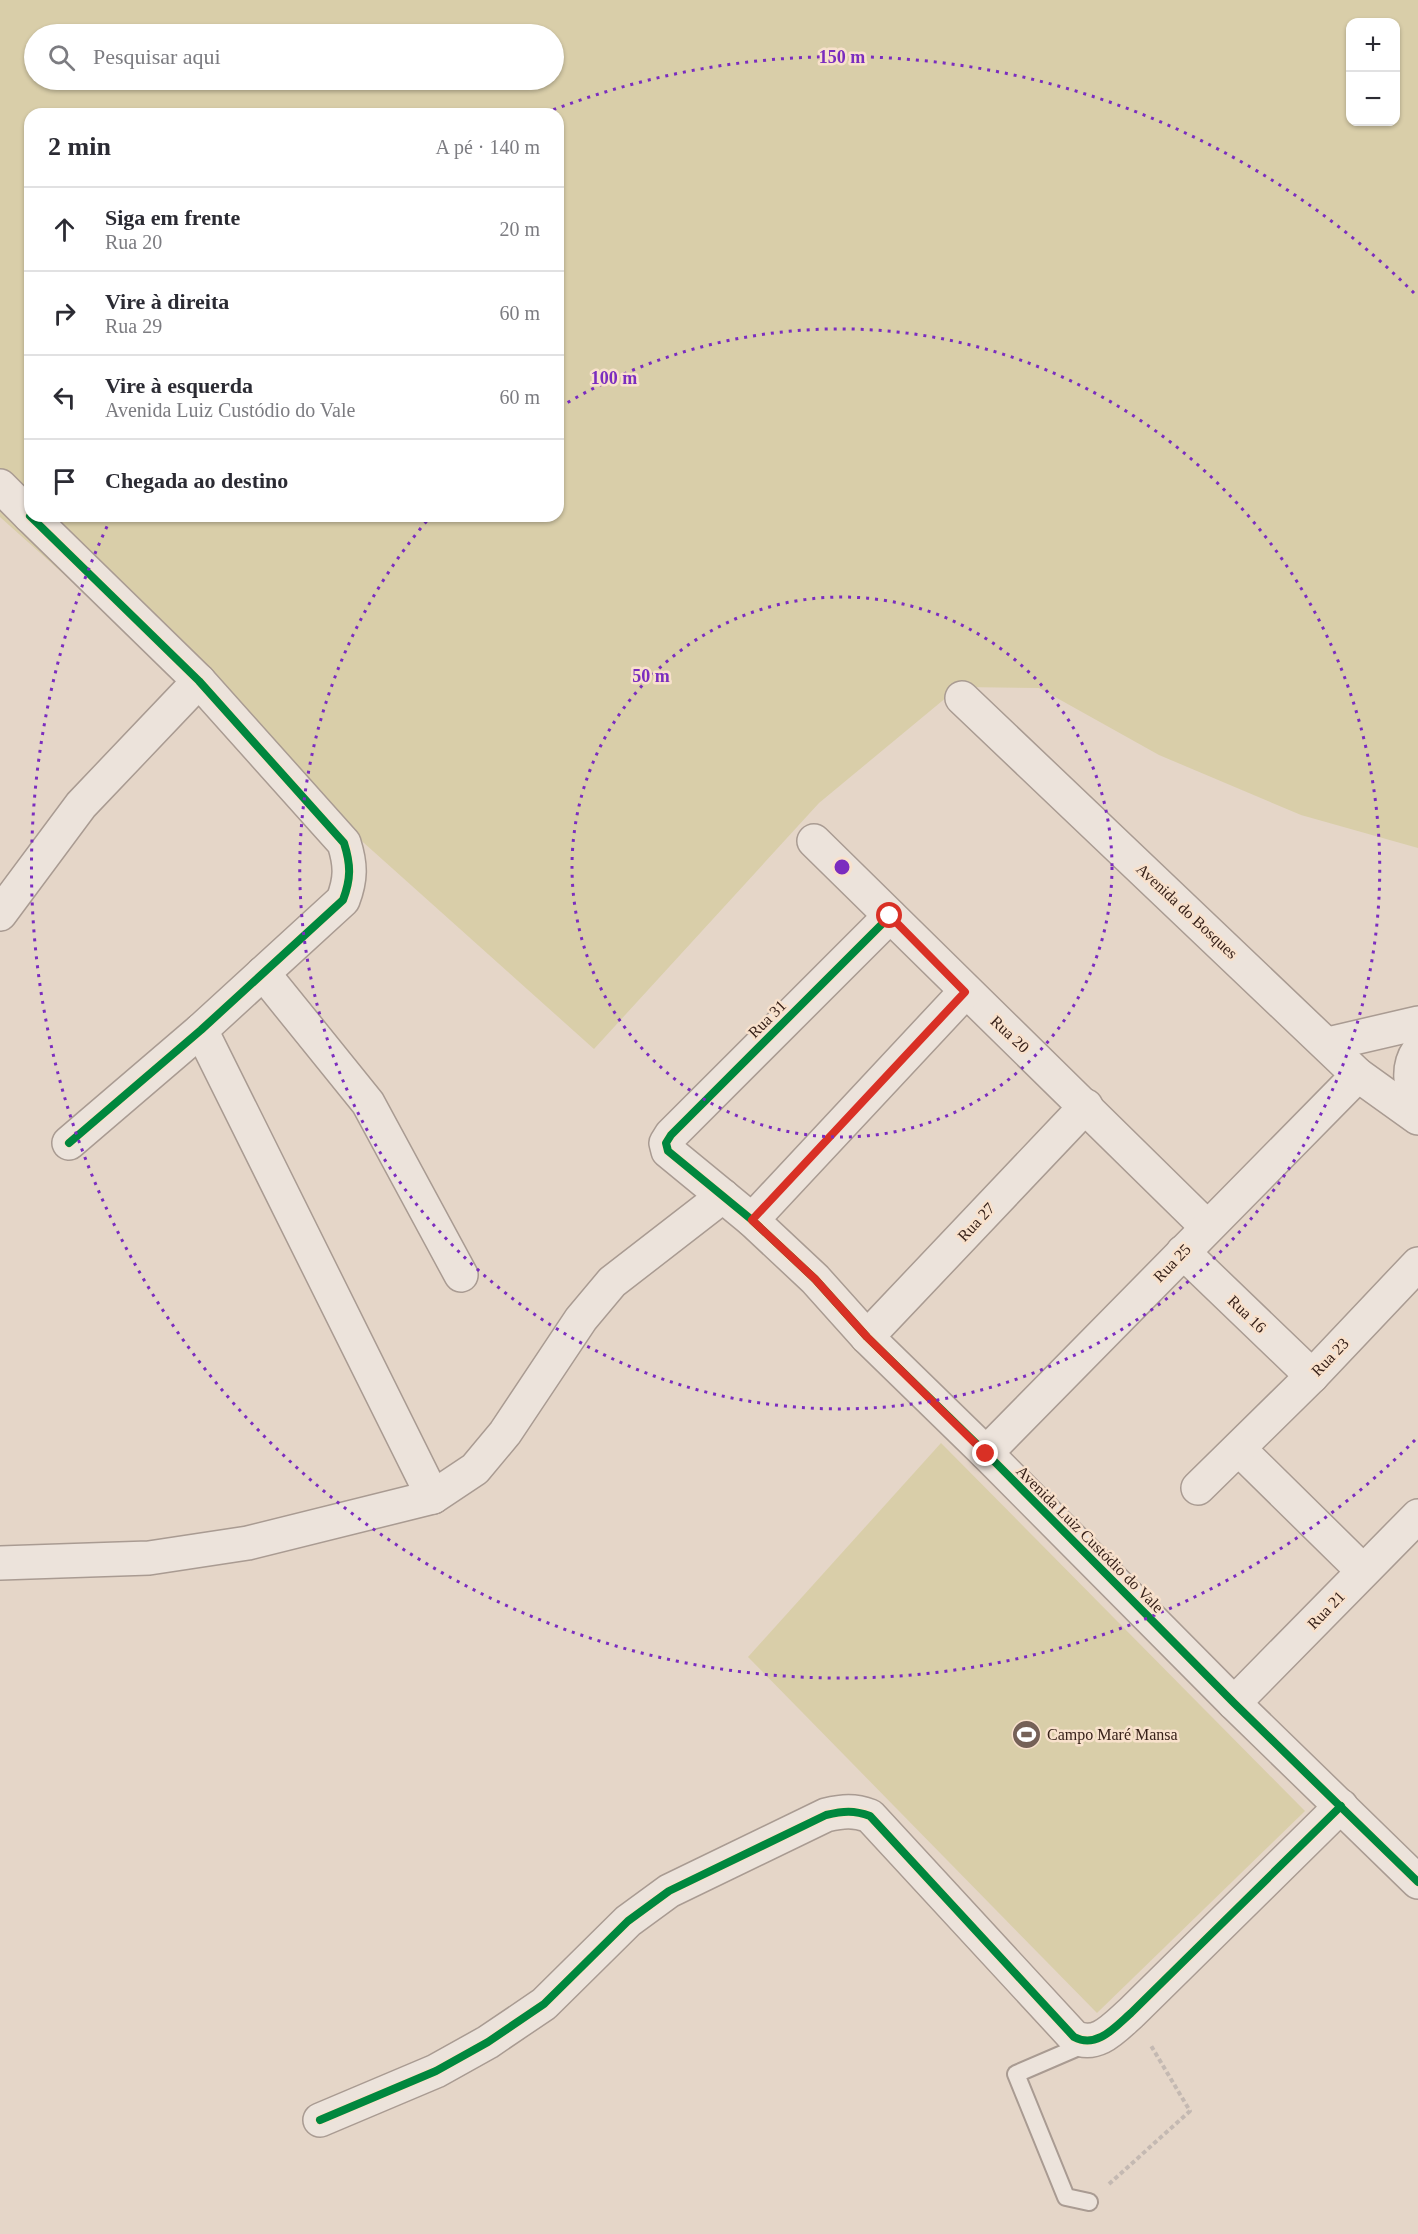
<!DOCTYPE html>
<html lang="pt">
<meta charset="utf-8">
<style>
body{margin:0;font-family:"Times New Roman",serif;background:#f7f7f7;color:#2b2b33}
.controls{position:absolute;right:18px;top:18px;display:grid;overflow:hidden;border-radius:12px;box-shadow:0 2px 4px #0004}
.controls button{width:54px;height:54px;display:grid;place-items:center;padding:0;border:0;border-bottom:2px solid #e1e1e2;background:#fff;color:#2b2b33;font:30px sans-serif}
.stop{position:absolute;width:18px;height:18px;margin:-14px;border:4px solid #d93025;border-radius:50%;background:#fff}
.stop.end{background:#d93025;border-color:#fff;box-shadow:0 2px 6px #0008}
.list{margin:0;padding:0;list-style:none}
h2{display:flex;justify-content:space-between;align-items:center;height:78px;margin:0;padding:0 24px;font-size:26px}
h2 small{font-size:20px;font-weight:400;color:#7c7c81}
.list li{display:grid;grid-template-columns:39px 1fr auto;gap:18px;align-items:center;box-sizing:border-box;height:84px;padding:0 24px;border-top:2px solid #e1e1e2}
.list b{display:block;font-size:22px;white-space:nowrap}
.list p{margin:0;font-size:20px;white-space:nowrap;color:#7c7c81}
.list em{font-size:20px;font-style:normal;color:#7c7c81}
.icon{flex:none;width:33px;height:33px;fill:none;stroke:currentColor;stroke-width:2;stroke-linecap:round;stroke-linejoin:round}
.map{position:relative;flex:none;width:1418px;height:2234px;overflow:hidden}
.search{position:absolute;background:#fff;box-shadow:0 2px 4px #0004;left:24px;top:24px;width:540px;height:66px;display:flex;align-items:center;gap:15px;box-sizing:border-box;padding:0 21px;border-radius:33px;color:#7c7c81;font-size:22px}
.panel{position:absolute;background:#fff;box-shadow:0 2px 4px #0004;left:24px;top:108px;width:540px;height:414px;border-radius:18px}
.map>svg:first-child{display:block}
</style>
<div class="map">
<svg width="1418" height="2234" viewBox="0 0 1418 2234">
<rect width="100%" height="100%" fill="#e5d6c8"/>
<g fill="#d9cea9" fill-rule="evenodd">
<path d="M 0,0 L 1418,0 L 1418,848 L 1301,815 L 1159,755 L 1039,688 L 959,687 L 819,803 L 594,1049 L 0,517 ZM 1350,22 L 1396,22 L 1396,122 L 1350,122 ZM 34,34 L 554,34 L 554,80 L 34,80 ZM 30,114 L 558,114 L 558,516 L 30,516 Z"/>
<path d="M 941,1443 L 1305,1811 L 1097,2013 L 748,1657 Z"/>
</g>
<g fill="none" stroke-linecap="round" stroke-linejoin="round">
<defs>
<path id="service" d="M 1088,2043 L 1016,2074 L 1066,2197 L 1089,2202"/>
<g id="minor">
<path d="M 0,486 L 30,516"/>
<path d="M 30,516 L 199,681 L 344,843 C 351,865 351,879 343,900 L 201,1030 L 69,1143"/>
<path d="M 962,698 L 1358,1075 L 1418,1118"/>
<path d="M 814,841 L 1207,1227"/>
<path d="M 0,914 L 81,805 L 199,681"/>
<path d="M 890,916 L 671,1135 L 666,1143 L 668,1151 L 752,1220 L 815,1279 L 867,1337 L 986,1453 L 1234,1703 L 1418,1882"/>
<path d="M 263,973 L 368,1103 L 461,1275"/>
<path d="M 201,1030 L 433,1497"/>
<path d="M 1328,1044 L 1418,1023"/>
<path d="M 1418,1051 C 1407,1067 1410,1087 1418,1103"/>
<path d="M 752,1220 L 965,992"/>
<path d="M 1183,1252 L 1312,1376"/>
<path d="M 867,1337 L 1086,1106"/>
<path d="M 1239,1449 L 1363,1571"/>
<path d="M 986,1453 L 1358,1075"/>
<path d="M 1198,1488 L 1312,1376 L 1418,1264"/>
<path d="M 0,1563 L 149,1558 L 248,1543 L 433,1497 L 475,1469 L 505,1433 L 581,1319 L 612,1282 L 723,1196"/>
<path d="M 1234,1703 L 1418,1516"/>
<path d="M 320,2120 L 436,2071 L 488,2042 L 544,2004 L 628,1921 L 669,1891 L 826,1815 C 843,1811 854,1810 870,1816 L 1074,2037 C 1097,2049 1115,2027 1131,2013 L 1341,1806"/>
</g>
</defs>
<use href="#service" stroke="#a99b92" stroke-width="20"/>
<use href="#minor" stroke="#a99b92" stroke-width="36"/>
<path stroke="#c4b9b2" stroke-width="4" stroke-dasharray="4.5 3" stroke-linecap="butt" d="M 1109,2184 L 1190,2111 L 1150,2044"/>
<use href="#service" stroke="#ece3db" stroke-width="16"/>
<use href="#minor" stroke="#ece3db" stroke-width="33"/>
<defs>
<g id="cycleway">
<path d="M 30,516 L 199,681 L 344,843 C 351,865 351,879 343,900 L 201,1030 L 69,1143"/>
<path d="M 890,916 L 671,1135 L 666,1143 L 668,1151 L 752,1220 L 815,1279 L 867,1337 L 986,1453 L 1234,1703 L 1418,1882"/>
<path d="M 320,2120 L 436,2071 L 488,2042 L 544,2004 L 628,1921 L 669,1891 L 826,1815 C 843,1811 854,1810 870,1816 L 1074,2037 C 1097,2049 1115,2027 1131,2013 L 1341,1806"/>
</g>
</defs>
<use href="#cycleway" stroke="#f8e1cc" stroke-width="11"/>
<use href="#cycleway" stroke="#00873e" stroke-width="8"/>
</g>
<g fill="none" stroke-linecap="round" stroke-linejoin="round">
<path stroke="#d93025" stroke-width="8" d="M 890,916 L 965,992 L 752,1220 L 815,1279 L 867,1337 L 986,1454"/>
</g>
<g fill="none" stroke="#7b2cbf" stroke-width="3" stroke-dasharray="3 6">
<circle cx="842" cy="867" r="270"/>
<path d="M560 407A540 540 0 1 1 431 516"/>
<path d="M1415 1440A810 810 0 0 1 111 518M545 113A810 810 0 0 1 1415 294"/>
</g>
<defs>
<symbol id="stadium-disc" viewBox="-11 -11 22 22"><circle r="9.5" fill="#756157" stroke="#f8e1cc"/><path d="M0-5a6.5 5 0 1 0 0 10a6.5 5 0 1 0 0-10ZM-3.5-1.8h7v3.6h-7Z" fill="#fff"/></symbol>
</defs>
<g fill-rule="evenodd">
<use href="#stadium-disc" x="1010" y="1718" width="33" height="33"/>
</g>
<g text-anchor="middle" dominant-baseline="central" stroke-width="5" stroke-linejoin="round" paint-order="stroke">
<g font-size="16" fill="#38221a" stroke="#f8e1cc">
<text transform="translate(1187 911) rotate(43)">Avenida do Bosques</text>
<text transform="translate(767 1019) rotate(-45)">Rua 31</text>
<text transform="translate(1010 1034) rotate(43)">Rua 20</text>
<text transform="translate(976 1222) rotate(-47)">Rua 27</text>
<text transform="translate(1172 1263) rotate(-46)">Rua 25</text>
<text transform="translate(1247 1314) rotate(44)">Rua 16</text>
<text transform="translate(1330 1357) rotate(-46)">Rua 23</text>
<text transform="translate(1090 1539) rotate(45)">Avenida Luiz Custódio do Vale</text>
<text transform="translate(1326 1610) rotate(-46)">Rua 21</text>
</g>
<g font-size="16" fill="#38221a" stroke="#f8e1cc" text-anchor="start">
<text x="1047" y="1734">Campo Maré Mansa</text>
</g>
</g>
<circle cx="842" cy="867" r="9" fill="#7b2cbf" stroke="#f8e1cc" stroke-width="3"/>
<g font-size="18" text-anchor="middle" font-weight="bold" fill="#7b2cbf" stroke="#f8e1cc" stroke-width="5" stroke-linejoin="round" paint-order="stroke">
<text x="842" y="63">150 m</text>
<text x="614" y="384">100 m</text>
<text x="651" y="682">50 m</text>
</g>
</svg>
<div class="controls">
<button>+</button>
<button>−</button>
</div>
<div class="stop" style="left:890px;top:916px"></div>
<div class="stop end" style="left:986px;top:1454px"></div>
<div class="search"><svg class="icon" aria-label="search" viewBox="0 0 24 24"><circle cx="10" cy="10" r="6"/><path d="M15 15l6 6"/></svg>Pesquisar aqui</div>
<section class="panel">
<h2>2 min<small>A pé · 140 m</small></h2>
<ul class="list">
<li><svg class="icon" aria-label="ahead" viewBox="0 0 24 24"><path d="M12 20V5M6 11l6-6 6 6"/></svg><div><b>Siga em frente</b><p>Rua 20</p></div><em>20 m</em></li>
<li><svg class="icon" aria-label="right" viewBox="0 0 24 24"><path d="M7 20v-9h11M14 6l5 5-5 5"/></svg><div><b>Vire à direita</b><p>Rua 29</p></div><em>60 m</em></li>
<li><svg class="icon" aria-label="left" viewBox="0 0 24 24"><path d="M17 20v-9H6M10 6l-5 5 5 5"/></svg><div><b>Vire à esquerda</b><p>Avenida Luiz Custódio do Vale</p></div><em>60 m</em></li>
<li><svg class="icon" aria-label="arrive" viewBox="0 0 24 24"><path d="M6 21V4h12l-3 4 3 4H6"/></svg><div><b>Chegada ao destino</b></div></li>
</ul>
</section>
</div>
